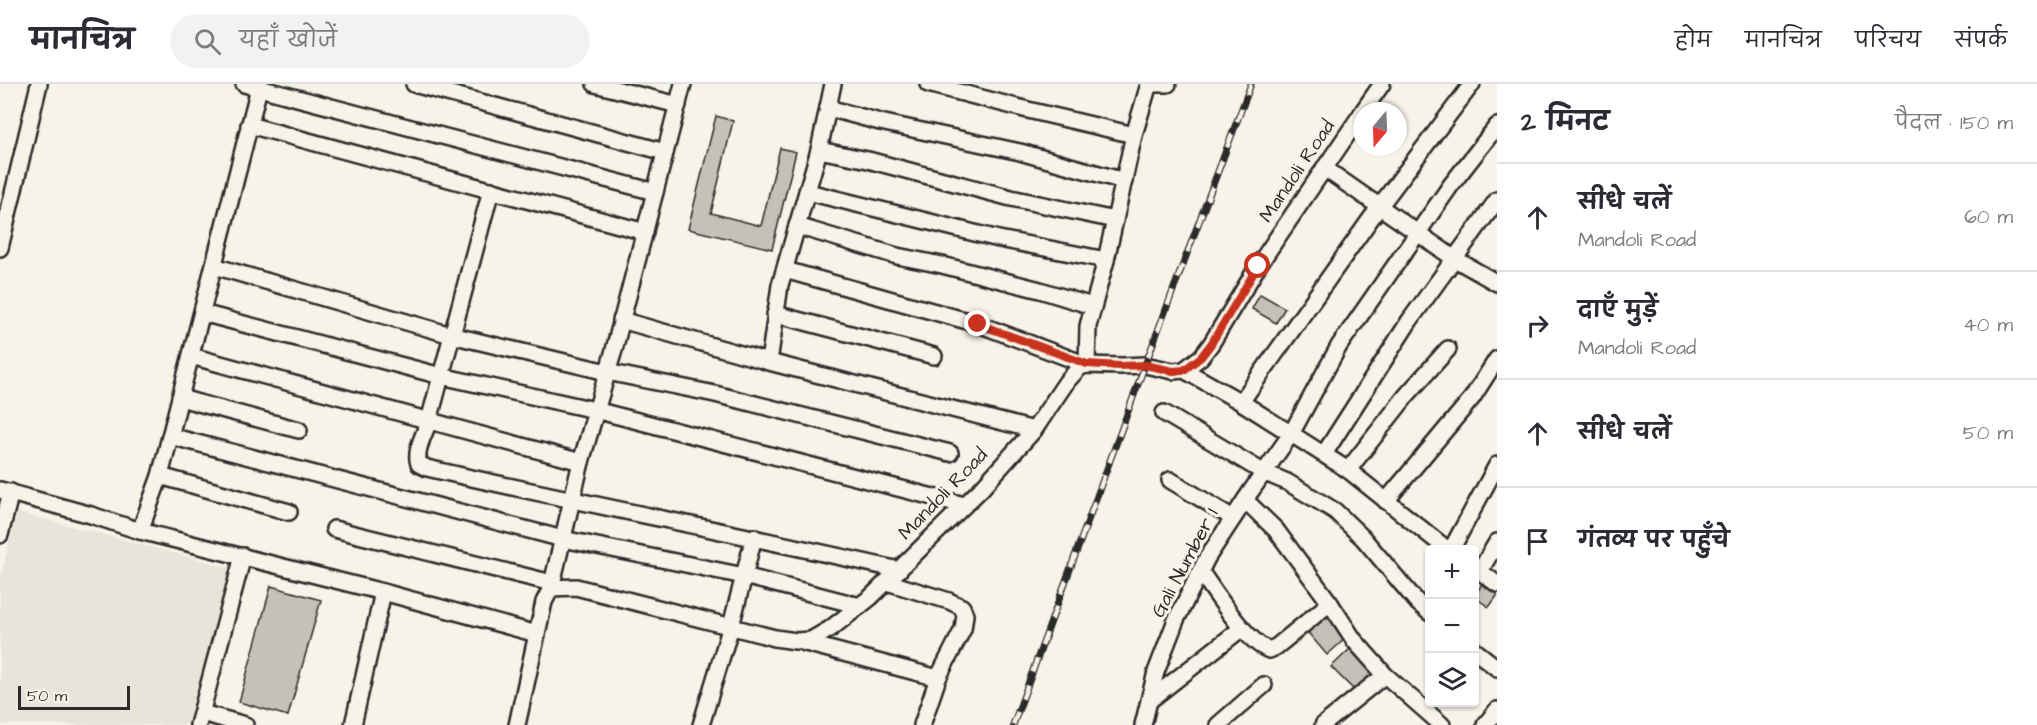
<!DOCTYPE html>
<html lang="hi">
<meta charset="utf-8">
<style>
body{margin:0;font-family:"Architects Daughter","Playpen Sans Deva",sans-serif;background:#f2f2f3;color:#2b2b33}
.controls{position:absolute;right:18px;bottom:18px;display:grid;overflow:hidden;border-radius:6px;box-shadow:0 2px 4px #0004}
.controls button{width:54px;height:54px;display:grid;place-items:center;padding:0;border:0;border-bottom:2px solid #e1e1e2;background:#fff;color:#2b2b33;font:30px sans-serif}
.compass{position:absolute;left:1353px;top:18px;width:54px;height:54px;border-radius:50%;background:#fff;box-shadow:0 2px 4px #0004;rotate:199deg}
.scale{position:absolute;left:18px;bottom:15px;width:112px;box-sizing:border-box;padding-left:6px;border:3px solid #2b2b2b;border-top:0;font-size:16px;line-height:21px;white-space:nowrap;color:#2b2b2b;-webkit-text-stroke:4px #f7f3e8;paint-order:stroke}
.stop{position:absolute;width:18px;height:18px;margin:-14px;border:4px solid #c8321e;border-radius:50%;background:#fff}
.stop.end{background:#c8321e;border-color:#fff;box-shadow:0 2px 6px #0008}
.list{margin:0;padding:0;list-style:none}
h2{display:flex;justify-content:space-between;align-items:center;height:78px;margin:0;padding:0 24px;font-size:26px}
h2 small{font-size:20px;font-weight:400;color:#7c7c81}
.list li{display:grid;grid-template-columns:39px 1fr auto;gap:18px;align-items:center;box-sizing:border-box;height:108px;padding:0 24px;border-top:2px solid #e1e1e2}
.list b{display:block;font-size:22px;white-space:nowrap}
.list p{margin:0;font-size:20px;white-space:nowrap;color:#7c7c81}
.list em{font-size:20px;font-style:normal;color:#7c7c81}
.icon{flex:none;width:33px;height:33px;fill:none;stroke:currentColor;stroke-width:2;stroke-linecap:round;stroke-linejoin:round}
.map{position:relative;flex:none;width:1497px;height:641px;overflow:hidden}
header{display:flex;align-items:center;gap:36px;box-sizing:border-box;height:84px;padding:0 30px;background:#fff;border-bottom:2px solid #e1e1e2}
header strong{font-size:28px}
nav{display:flex;gap:33px;margin-inline-start:auto;font-size:21px}
.search{width:420px;height:54px;background:#f2f2f3;display:flex;align-items:center;gap:15px;box-sizing:border-box;padding:0 21px;border-radius:33px;color:#7c7c81;font-size:22px}
main{display:flex}
aside{flex:1;background:#fff}
.map>svg:first-child{display:block}
</style>
<header>
<strong>मानचित्र</strong>
<div class="search"><svg class="icon" aria-label="search" viewBox="0 0 24 24"><circle cx="10" cy="10" r="6"/><path d="M15 15l6 6"/></svg>यहाँ खोजें</div>
<nav><a>होम</a><a>मानचित्र</a><a>परिचय</a><a>संपर्क</a></nav>
</header>
<main>
<div class="map">
<svg width="1497" height="641" viewBox="0 0 1497 641">
<rect width="100%" height="100%" fill="#f7f3e8"/>
<filter id="ink" filterUnits="userSpaceOnUse"><feTurbulence type="fractalNoise" baseFrequency=".0167" numOctaves="2"/><feDisplacementMap in="SourceGraphic" scale="12" xChannelSelector="R" yChannelSelector="G"/><feConvolveMatrix kernelMatrix="1 2 1 2 8 2 1 2 1" color-interpolation-filters="sRGB"/></filter>
<g filter="url(#ink)">
<path fill="#e8e4da" d="M 17,428 L 231,484 L 190,641 L 0,641 L 0,495 Z"/>
<g fill="#c4c1b9" stroke="#2b2b2b" stroke-width="1.5">
<path d="M 716,32 L 733,37 L 711,129 L 761,142 L 780,64 L 796,68 L 772,165 L 688,145 Z"/>
<path d="M 1260,210 L 1285,224 L 1276,239 L 1252,225 Z"/>
<path d="M 1483,498 L 1497,507 L 1497,512 L 1489,523 L 1474,513 Z"/>
<path d="M 271,502 L 321,516 L 288,632 L 239,618 Z"/>
<path d="M 1324,528 L 1346,554 L 1327,571 L 1305,545 Z"/>
<path d="M 1351,564 L 1376,589 L 1356,608 L 1331,583 Z"/>
</g>
<g fill="none" stroke-linecap="round" stroke-linejoin="round">
<defs>
<g id="minor">
<path d="M 244,0 L 655,108"/>
<path d="M 414,0 L 665,68"/>
<path d="M 595,0 L 678,21"/>
<path d="M 928,0 L 1028,26 L 1134,51"/>
<path d="M 1149,0 L 1168,0"/>
<path d="M 828,24 L 880,38 L 1020,68 L 1124,97"/>
<path d="M 1363,27 L 1382,0"/>
<path d="M 249,41 L 645,148"/>
<path d="M 819,66 L 868,76 L 1011,114 L 1115,136"/>
<path d="M 1324,84 L 1455,175 L 1497,199"/>
<path d="M 491,106 L 429,337 C 425,349 414,367 419,380 L 427,384 C 584,420 742,450 899,486"/>
<path d="M 808,108 L 999,155 L 1106,176"/>
<path d="M 797,142 L 897,172 L 942,181 L 1040,206 L 1092,222"/>
<path d="M 0,164 L 39,0"/>
<path d="M 214,182 L 451,251 L 607,288 L 715,310 L 950,369"/>
<path d="M 785,186 L 978,240 L 1087,281 L 1088,242 L 1106,176 L 1134,51 L 1149,0"/>
<path d="M 202,229 L 441,292 L 595,326 L 964,421"/>
<path d="M 775,230 L 934,272"/>
<path d="M 621,236 L 769,278 L 1034,346"/>
<path d="M 191,272 L 581,378"/>
<path d="M 769,278 L 780,201 L 819,66 L 833,0"/>
<path d="M 1184,286 L 1241,318 L 1348,386 L 1448,466"/>
<path d="M 180,314 L 299,346"/>
<path d="M 1241,318 L 1379,123 L 1472,0"/>
<path d="M 1164,329 L 1263,388 L 1287,398 L 1335,427 L 1363,454 L 1418,519 L 1430,529"/>
<path d="M 170,352 L 563,455 L 744,492 L 860,522"/>
<path d="M 1324,370 L 1410,236 L 1497,116"/>
<path d="M 1348,386 L 1406,312 L 1448,265"/>
<path d="M 160,392 L 289,428"/>
<path d="M 1170,396 L 1233,434"/>
<path d="M 0,406 L 91,431 L 140,447 L 383,508 L 537,550"/>
<path d="M 1245,416 L 1276,446 L 1330,519 L 1354,556 L 1385,591 L 1442,641"/>
<path d="M 1386,417 L 1472,314 L 1497,275"/>
<path d="M 334,445 L 552,499"/>
<path d="M 140,447 L 160,392 L 260,0"/>
<path d="M 0,451 L 11,408"/>
<path d="M 1451,466 L 1497,381"/>
<path d="M 1474,483 L 1497,500"/>
<path d="M 1200,487 C 1216,509 1245,557 1269,566 L 1276,563 L 1330,519"/>
<path d="M 1480,487 L 1497,458"/>
<path d="M 887,498 L 949,517 L 962,523 L 965,531 L 963,545 L 938,594 L 922,641"/>
<path d="M 551,504 L 581,378 L 614,266 L 683,0"/>
<path d="M 802,558 L 938,594"/>
<path d="M 1474,566 L 1497,584"/>
<path d="M 1150,616 L 1242,544"/>
<path d="M 202,629 L 245,641"/>
<path d="M 198,641 L 243,472"/>
<path d="M 353,641 L 383,508"/>
<path d="M 517,641 L 544,518 L 551,504 L 576,503 L 775,554 L 796,557 L 811,556 L 830,545 L 871,513 L 981,405 L 1034,346 L 1067,297 L 1080,283 L 1087,281 L 1121,282 L 1145,281 L 1173,287 L 1184,286 L 1201,273 L 1211,260 L 1258,182 L 1362,29"/>
<path d="M 701,641 L 731,542 L 754,453"/>
<path d="M 1143,641 L 1156,588 L 1176,536 L 1207,474 L 1251,407 L 1291,350 L 1339,262 L 1451,101 L 1497,42"/>
<path d="M 1218,641 L 1264,601"/>
<path d="M 1323,641 L 1385,591"/>
<path d="M 1485,641 L 1497,626"/>
</g>
</defs>
<use href="#minor" stroke="#2b2b2b" stroke-width="20"/>
<use href="#minor" stroke="#f7f3e8" stroke-width="15"/>
<defs>
<path id="rail" d="M 1013,641 L 1145,281 L 1251,0"/>
</defs>
<use href="#rail" stroke="#2b2b2b" stroke-width="7"/>
<use href="#rail" stroke="#f7f3e8" stroke-width="4.5" stroke-dasharray="14" stroke-linecap="butt"/>
</g>
</g>
<g fill="none" stroke-linecap="round" stroke-linejoin="round" filter="url(#ink)">
<path stroke="#c8321e" stroke-width="8" d="M 978,240 L 1087,280 L 1120,282 L 1145,281 L 1173,287 L 1184,286 L 1201,273 L 1211,260 L 1258,182"/>
</g>
<g text-anchor="middle" dominant-baseline="central" stroke-width="6" stroke-linejoin="round" paint-order="stroke">
<g font-size="20" fill="#2b2b2b" stroke="#f7f3e8">
<text transform="translate(1297 87) rotate(-56)">Mandoli Road</text>
<text transform="translate(943 410) rotate(-46)">Mandoli Road</text>
<text transform="translate(1185 479) rotate(-62)">Gali Number 1</text>
</g>
</g>
</svg>
<div class="controls">
<button>+</button>
<button>−</button>
<button><svg class="icon" aria-label="layers" viewBox="0 0 24 24"><path d="M12 4l9 5-9 5-9-5zM3 14l9 5 9-5"/></svg></button>
</div>
<svg class="compass" viewBox="-18 -18 36 36"><path d="M0-13l5 13h-10z" fill="#e53935"/><path d="M0 13l5-13h-10z" fill="#7c7c81"/></svg>
<div class="scale">50 m</div>
<div class="stop" style="left:1258px;top:182px"></div>
<div class="stop end" style="left:978px;top:240px"></div>
</div>
<aside>
<h2>2 मिनट<small>पैदल · 150 m</small></h2>
<ul class="list">
<li><svg class="icon" aria-label="ahead" viewBox="0 0 24 24"><path d="M12 20V5M6 11l6-6 6 6"/></svg><div><b>सीधे चलें</b><p>Mandoli Road</p></div><em>60 m</em></li>
<li><svg class="icon" aria-label="right" viewBox="0 0 24 24"><path d="M7 20v-9h11M14 6l5 5-5 5"/></svg><div><b>दाएँ मुड़ें</b><p>Mandoli Road</p></div><em>40 m</em></li>
<li><svg class="icon" aria-label="ahead" viewBox="0 0 24 24"><path d="M12 20V5M6 11l6-6 6 6"/></svg><div><b>सीधे चलें</b></div><em>50 m</em></li>
<li><svg class="icon" aria-label="arrive" viewBox="0 0 24 24"><path d="M6 21V4h12l-3 4 3 4H6"/></svg><div><b>गंतव्य पर पहुँचे</b></div></li>
</ul>
</aside>
</main>
